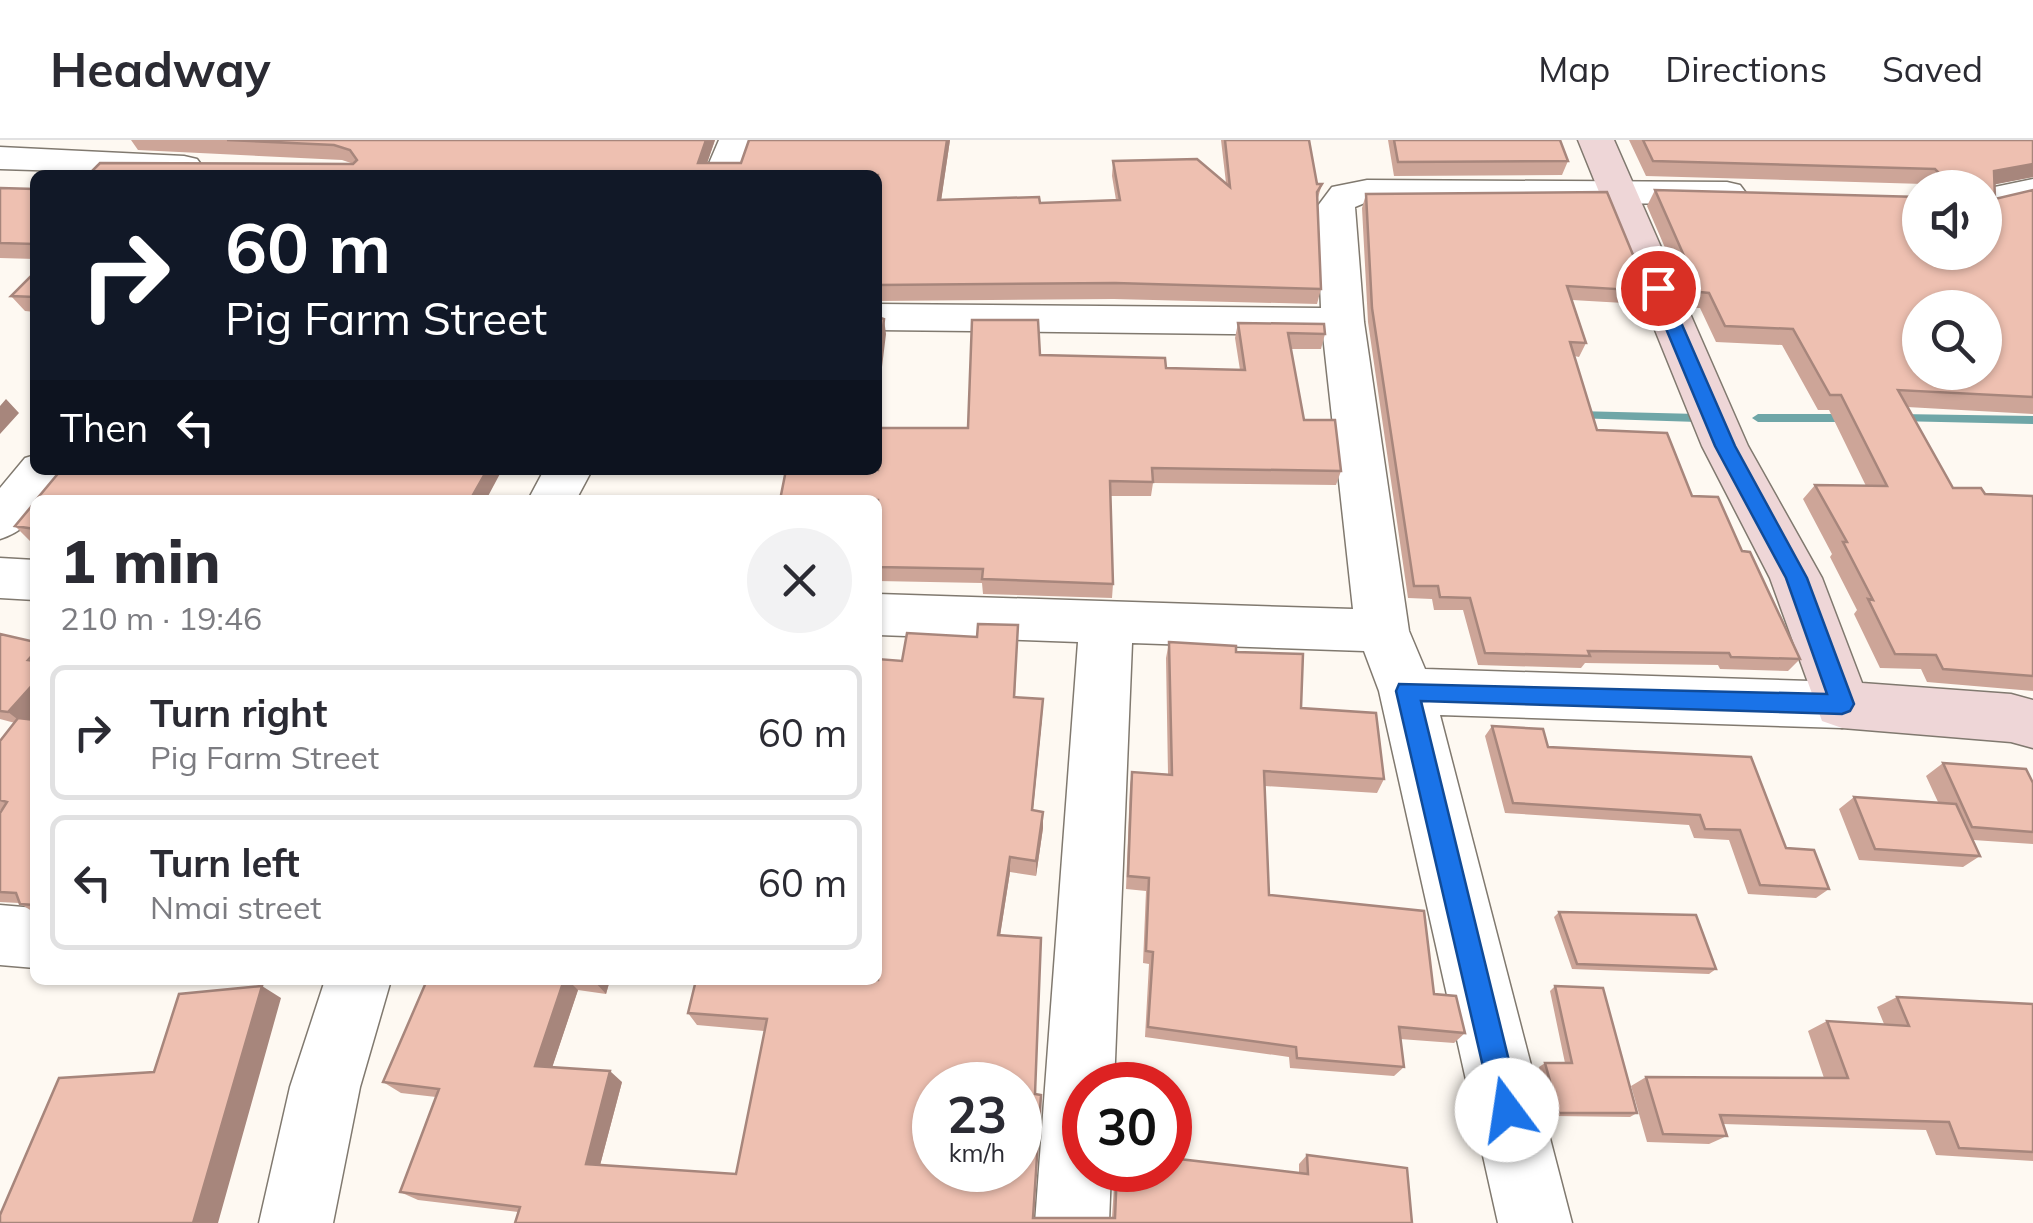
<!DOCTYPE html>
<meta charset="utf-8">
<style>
body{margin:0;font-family:Mulish,sans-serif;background:#f2f2f3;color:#2b2b33;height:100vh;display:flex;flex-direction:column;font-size:38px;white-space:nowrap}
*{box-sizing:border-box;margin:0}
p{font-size:32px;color:#7c7c81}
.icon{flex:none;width:55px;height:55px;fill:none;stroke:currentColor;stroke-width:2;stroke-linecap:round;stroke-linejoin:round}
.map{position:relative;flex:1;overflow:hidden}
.drawer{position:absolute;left:30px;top:355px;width:852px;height:490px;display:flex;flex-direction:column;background:#fff;border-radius:15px;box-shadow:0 2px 8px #0004}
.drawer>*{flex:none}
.hud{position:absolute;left:30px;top:30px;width:852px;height:305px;border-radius:15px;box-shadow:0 2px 8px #0004;background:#111827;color:#fff;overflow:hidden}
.controls{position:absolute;left:1902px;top:30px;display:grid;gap:20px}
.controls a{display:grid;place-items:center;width:100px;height:100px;border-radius:50%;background:#fff;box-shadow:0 2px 8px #0004;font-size:50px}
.speed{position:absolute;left:912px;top:922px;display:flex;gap:20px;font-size:50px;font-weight:700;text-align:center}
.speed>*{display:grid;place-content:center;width:130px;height:130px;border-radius:50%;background:#fff;box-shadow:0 2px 8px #0004;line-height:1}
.speed small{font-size:25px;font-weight:400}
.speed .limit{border:15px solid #d22;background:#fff;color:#111}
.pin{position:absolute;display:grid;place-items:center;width:85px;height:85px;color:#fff;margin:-42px;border:5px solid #fff;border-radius:50%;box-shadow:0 2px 10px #0007}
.me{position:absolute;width:110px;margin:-55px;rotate:346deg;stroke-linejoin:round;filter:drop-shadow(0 0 8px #0008)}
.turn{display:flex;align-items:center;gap:35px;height:210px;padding:0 30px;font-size:45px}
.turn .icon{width:130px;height:130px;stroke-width:2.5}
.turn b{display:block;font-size:70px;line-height:85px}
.then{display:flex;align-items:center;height:95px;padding:0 30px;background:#0003;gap:20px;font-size:38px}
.round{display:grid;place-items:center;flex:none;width:105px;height:105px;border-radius:52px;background:#f2f2f3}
.headline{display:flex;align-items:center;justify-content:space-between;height:170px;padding:0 30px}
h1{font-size:60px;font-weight:800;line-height:75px}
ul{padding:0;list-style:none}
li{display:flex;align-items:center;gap:30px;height:135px;margin:0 20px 15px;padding:0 10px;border:5px solid #e1e1e2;border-radius:15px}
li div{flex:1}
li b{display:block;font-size:38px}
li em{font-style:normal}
header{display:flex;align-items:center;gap:60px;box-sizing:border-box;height:140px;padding:0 50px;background:#fff;border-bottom:2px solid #e1e1e2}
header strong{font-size:48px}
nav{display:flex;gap:55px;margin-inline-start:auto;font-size:35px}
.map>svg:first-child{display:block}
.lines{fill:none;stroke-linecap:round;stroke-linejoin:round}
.stream{fill:#6fa6a7;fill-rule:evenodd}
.street-casing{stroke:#80796f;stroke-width:3}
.secondary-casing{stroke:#80796f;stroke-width:3}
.street{fill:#fff;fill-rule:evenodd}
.secondary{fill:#eed6d7;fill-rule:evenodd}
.wall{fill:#cda598}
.shaded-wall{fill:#a7867c}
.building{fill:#eec0b1;stroke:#a7867c;stroke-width:2.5;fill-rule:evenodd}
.route{fill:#1a73e8;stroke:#114b97;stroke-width:2.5}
</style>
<header>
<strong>Headway</strong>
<nav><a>Map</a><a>Directions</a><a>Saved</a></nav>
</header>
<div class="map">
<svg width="2033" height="1083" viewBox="0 0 2033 1083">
<rect width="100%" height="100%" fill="#fef9f2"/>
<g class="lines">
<path class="stream" d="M1577,271l121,3 6,4 -6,4 -125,-4v-6z
M1758,274h90l6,4 -6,4h-90l-6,-4z
M1899,274l134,2v8l-138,-3v-6z"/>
<g class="street-casing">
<path id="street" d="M719,0h36l-13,35h-38z
M0,7l184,9 13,3 6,8 -6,8 -197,-6z
M2033,39v22l-48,10v-22z
M1367,40l360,2 13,3 6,8 -6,8 -13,3 -360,-2 -12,5 9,115 45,309 16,38 417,13 20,7 8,16 -8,16 -20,7 -402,-13 132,508h-74l-119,-532 -15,-40 -232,-8 -18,442h-29v85h26l-2,53h-74l43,-581 -200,-7v-41l475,15 -30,-274 -445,-5v-26l443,4 -4,-101 15,-20z
M35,315v15h31l-22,30h-9c0,21 -16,33 -35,39v-51l25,-30z
M544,330h48l-16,30h-48z
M0,418l35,2v40l-35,-2z
M0,765l35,3v60l-35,-3z
M325,840h66l-31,107 -27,136h-74l31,-136z"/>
</g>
<g class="secondary-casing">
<path id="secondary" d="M1578,0h36l134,306 74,132 40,105 149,11 22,6v48l-22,-6 -169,-14 -20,-7 -52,-143 -68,-132z"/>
</g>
<use href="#street" class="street"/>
<use href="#secondary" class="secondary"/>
</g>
<path class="wall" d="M131,0h584l-8,23h34l209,-23 -9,60 99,3 76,-3 -4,-24 1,-15 113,22 -5,-43h88l8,44h5l-5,17 4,88 -4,15 -203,-5 -236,2v-126l-524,-11 -12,-4 -204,-10z
M1388,0h172l8,21 -6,14 -168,1z
M1629,0h404v37l-39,7 1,15 38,-9v224l-126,-7 46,81 32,6 48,2v195l-106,-9 -6,-13 -41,-1 -26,-54 3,-4 -27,-53 2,-3 -29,-55 12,-14 51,1 -37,-76h-11l-36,-65 -66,-3 -16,-34h-9l-44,-102 8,-16 265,62 65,-64h-58l-3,-4 -278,-8z
M0,48l35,1v70l-35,-1z
M1366,54l282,97 -7,13 -69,-4 14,43 -7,14 -5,-1 23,74 95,66 50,55 58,108 -12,12 -68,-2 -2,-4 -133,-2 -4,5 -103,-3 -15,-55h-29l-2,-11 -24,-1 -40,-276 -6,-114z
M35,132v40l-10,-1 -14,-15z
M1238,183l87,11 -4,15h-30l13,71 37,51 -5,14 -183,-2 -2,13h-41l3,88 -1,14 -129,-4 -1,-11 -104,-2v-81l90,-72 72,-73 126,13 74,2 -5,-32z
M35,362v40l-5,-1 -15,-15z
M1018,485l-3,72 27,20 -9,93 10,18 -7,48 -26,-4 -10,63 35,159 -2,124h79l3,-48 184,3v-9l8,-9 105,68 -894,-11 -100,-12 -18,-8 36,-95 -35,-4 -18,-11 44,-102h183l-4,14 -28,-4 -26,77 70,15 -22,83 136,9 29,-143 -68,-6 -9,-12 214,-352z
M0,494l35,80 -5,6h5v193l-16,-10 -19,-1v-89l2,-3h-2v-69l15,-18 -15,-4z
M1169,502l67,10 148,127 -7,14 -112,-7 4,109 165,99 31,39 -11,10 -54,-4 4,28 -10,9 -104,-8 -1,-11 -144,-20 4,-73 -6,-1 3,-72 -20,-2 4,-103 2,-14 36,2 -2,-116z
M1492,586l56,21 238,101 43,41 -13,9 -68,-4 -19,-54 -35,-2 -5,-13 -184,-12 -20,-77z
M1943,623l90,20v61l-60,-4 7,16 -17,11 -104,-7 -20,-51 15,-12 84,5 -12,-26z
M1559,772l157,57 -7,5 -137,-5 -18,-52z
M1555,846l82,127 -7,4 -77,-1 -14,-49 6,-4h20l-15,-72z
M1897,857l136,7v157l-97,-6 -10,-25 -203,-6 4,12 -18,8 -62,-2 -16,-56 15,-9 178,1 -16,-47 19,-10 57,3 -7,-17z"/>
<path class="shaded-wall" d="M706,0h9l-12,35 -5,-12z
M947,0h3l-11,75 -1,-15z
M2033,24v13l-51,10 12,-16z
M884,179l2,15 -8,66v-30z
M6,259l13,14 -19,21v-28z
M487,330h15l-16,30h-16z
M35,542v32l-10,11 -17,-13z
M1043,559l-1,18 -11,109 1,-16z
M1043,672v16l-7,48v-15z
M1010,717v15l-12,77v-14z
M564,840h4l10,10 -29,87 -14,-11z
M595,840h15l-4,14 -12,-13z
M262,846l19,12 -63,225h-25z
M610,931l12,11 -24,91 -12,-9z"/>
<path class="building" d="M227,0h479l-8,23h43l8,-23h198l-9,60 101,-3 1,6 80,-3 -7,-39 84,-2 33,28 -5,-47h84l8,44h5l-5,8 4,97 -206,-6 -237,2v-110h-790l12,-12 253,1 4,-4 -7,-10 -16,-5z
M1394,0h166l8,21 -170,1z
M1643,0h390v24l-39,7 1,28 38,-9v207l-135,-7 55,98h28l4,6 48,2v180l-90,-7 -7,-14 -41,-1 -27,-55 5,1 -30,-58h4l-32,-57 72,1 -46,-91h-11l-37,-66 -68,-3 -16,-33 -9,-1 -45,-102 265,7v55h65v-64h-51l5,-15 -4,-4 -282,-8zM1920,168h65v64h-65z
M0,48l35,1v55l-35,-1z
M1607,52l41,99 -81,-5 19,57 -16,-1 27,88 70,3 25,63 26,1 24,54 8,1 50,107 -69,-2 -2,-4 -141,-2 2,5 -105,-3 -15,-55 -30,-1 -2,-11h-24l-42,-278 -6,-114z
M35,132v25l-24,-1z
M878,177l6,2 -6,51z
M972,180h66l2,35 125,3 1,10 79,2 -7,-47 86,1 1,10 -37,-1 16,87h31l6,51 -189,-3 1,14 -43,-1 3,103 -131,-5 1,-10 -105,-2v-67h-98l6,-30h92v-42h90z
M61,330h426l-17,30h-434z
M35,362v27l-20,-3z
M978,484l40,1 -4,72 29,2 -11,111 11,2 -7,49 -26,-4 -12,78 43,3 -6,156 6,1 -8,123h82l2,-48h53v-12l138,16 -1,-19 100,13 5,55h-897l5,-16 -120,-15 39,-103 -56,-7 44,-102h137l-29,86 75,5 -24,93 150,10 31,-155 -79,-6 8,-33h182v-321l24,2 5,-28 70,4zM935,945h85v85h-85z
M0,494l35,8v10l-7,8 7,1v21l-27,30 -8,-1z
M1169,502l67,4v6l67,2 -2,54 75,5 8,66 -120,-8 5,124 155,16 10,83 22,2 9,37 -66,-6 5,40 -107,-9 -1,-11 -148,-20 5,-75 -7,-1 3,-73 -21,-2 4,-104 40,3z
M18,578l17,2v185l-15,-1 -4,-11 -16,-1v-79l7,-11 -7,-2v-59z
M1492,586l51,3 5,18 203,10 35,91 28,2 15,39 -69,-4 -20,-55 -35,-1 -5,-14 -187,-12z
M1943,623l83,6 7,14v49l-61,-5z
M1854,657l102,7 24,52 -105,-7z
M1559,772l137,3 20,54 -139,-5z
M262,846l-69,237h-193v-8l59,-137 95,-6 25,-78z
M1555,846l48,2 34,125h-78l-14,-50h27z
M1897,857l136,7v148l-74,-4 -10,-26 -229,-7 7,21 -64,-2 -17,-57 202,1 -21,-57 82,5z"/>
<path class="route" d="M1658,142l8,6 69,158 72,132 47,126 -4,7 -8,3 -421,-13 100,409 -4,11 -10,4 -10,-4 -4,-11 -97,-419 3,-7 428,10 -41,-116 -71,-132 -66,-158z"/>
</svg>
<div class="controls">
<a><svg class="icon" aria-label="sound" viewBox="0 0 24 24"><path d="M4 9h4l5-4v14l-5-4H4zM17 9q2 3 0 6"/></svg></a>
<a><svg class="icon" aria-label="search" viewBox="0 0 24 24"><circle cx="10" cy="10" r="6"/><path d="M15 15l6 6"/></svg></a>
</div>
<div class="speed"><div>23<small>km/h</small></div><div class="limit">30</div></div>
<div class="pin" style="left:1658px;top:148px;background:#d93025"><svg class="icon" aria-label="arrive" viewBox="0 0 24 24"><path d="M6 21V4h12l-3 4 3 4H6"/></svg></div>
<svg class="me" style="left:1507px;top:970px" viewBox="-20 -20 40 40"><circle r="19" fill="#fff"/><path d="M0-13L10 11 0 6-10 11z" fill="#1a73e8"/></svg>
<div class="hud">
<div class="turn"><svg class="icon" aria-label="right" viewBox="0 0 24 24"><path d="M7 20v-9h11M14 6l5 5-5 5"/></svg><div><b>60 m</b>Pig Farm Street</div></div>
<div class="then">Then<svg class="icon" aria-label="left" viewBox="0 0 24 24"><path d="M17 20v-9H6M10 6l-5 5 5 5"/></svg></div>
</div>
<section class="drawer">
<div class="headline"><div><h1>1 min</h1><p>210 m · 19:46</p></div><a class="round"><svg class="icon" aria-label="close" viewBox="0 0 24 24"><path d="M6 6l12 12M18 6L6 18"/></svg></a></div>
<ul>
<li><svg class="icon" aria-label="right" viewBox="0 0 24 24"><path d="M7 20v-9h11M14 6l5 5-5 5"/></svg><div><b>Turn right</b><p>Pig Farm Street</p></div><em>60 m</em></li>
<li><svg class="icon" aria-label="left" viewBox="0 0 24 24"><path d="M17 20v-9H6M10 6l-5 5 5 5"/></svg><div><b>Turn left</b><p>Nmai street</p></div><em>60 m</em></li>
</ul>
</section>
</div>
